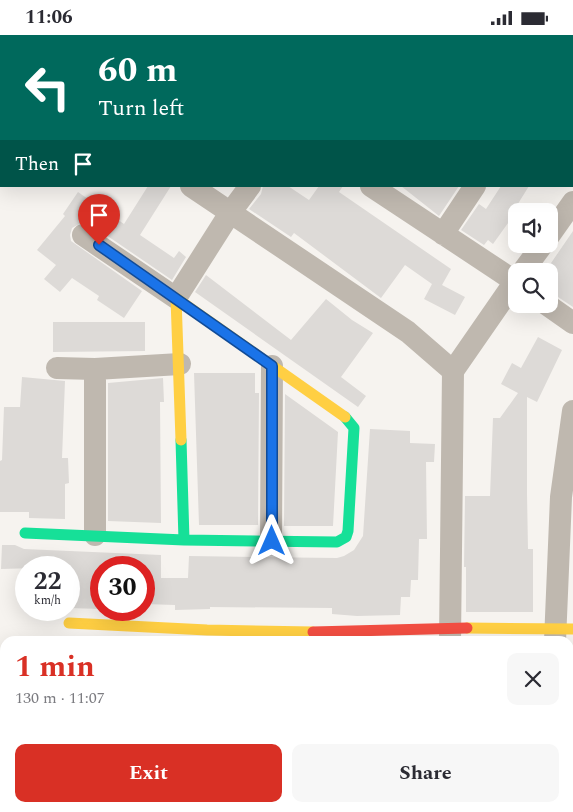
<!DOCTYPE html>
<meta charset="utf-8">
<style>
body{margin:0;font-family:Spectral,serif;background:#f7f7f7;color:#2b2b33;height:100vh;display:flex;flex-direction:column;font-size:19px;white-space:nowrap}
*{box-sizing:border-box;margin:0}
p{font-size:16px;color:#7c7c81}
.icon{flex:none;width:28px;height:28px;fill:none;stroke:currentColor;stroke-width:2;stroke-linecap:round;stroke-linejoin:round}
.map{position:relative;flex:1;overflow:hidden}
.sheet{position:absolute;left:0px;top:601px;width:574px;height:176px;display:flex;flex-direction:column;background:#fff;border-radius:15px 15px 0 0;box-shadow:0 5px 20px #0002}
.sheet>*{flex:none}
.top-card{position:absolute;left:0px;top:0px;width:574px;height:152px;box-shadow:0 5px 20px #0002;background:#00695c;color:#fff;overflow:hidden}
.tools{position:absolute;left:508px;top:168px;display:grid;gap:10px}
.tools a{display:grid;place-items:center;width:50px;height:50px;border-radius:10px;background:#fff;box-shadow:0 5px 20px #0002;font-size:25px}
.speed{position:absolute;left:15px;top:521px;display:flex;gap:10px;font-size:25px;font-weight:700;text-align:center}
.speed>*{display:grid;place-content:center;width:65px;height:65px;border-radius:50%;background:#fff;box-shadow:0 5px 20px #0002;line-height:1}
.speed small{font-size:12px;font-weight:400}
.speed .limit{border:8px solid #d22;background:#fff;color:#111}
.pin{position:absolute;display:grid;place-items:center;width:42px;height:42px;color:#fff;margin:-51px -21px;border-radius:50% 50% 50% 0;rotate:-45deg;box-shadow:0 0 5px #0007}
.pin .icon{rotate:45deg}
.me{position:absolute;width:55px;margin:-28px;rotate:0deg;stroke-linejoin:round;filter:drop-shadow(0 0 4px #0008)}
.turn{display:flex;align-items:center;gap:18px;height:105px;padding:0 15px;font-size:22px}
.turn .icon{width:65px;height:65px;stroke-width:2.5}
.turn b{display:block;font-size:35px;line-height:42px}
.then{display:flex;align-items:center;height:48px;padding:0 15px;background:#0003;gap:10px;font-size:19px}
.round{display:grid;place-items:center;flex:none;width:52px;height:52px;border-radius:10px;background:#f7f7f7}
.headline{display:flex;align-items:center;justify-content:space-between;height:85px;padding:0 15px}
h1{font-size:30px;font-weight:700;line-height:38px;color:#d93025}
.cta{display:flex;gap:10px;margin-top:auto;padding:10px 15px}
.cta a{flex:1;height:58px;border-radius:10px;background:#d93025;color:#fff;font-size:20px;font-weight:700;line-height:58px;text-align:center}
.cta a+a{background:#f7f7f7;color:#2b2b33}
.status{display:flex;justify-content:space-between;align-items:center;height:35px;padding:0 25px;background:#fff;direction:ltr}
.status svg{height:14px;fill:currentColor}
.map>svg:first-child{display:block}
.building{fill:#dddad7}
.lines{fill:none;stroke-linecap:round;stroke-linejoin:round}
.street{stroke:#bfb8af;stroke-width:22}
.fast{stroke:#16e098;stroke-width:11}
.slow{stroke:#ffcf43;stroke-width:11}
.jam{stroke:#f24e42;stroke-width:11}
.route-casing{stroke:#114b97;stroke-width:12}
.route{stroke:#1a73e8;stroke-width:9}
</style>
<div class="status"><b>11:06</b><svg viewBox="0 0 49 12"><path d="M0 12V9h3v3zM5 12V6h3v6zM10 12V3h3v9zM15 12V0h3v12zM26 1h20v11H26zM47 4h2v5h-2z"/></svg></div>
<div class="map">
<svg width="573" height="777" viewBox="0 0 573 777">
<rect width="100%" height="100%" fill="#f6f3ef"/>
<path class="building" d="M148,151h23l-31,49 34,23 5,-7 7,6 -14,23 -82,-56 -7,-2 -11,6 -2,7 1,6 71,50 -18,27 -27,-18 2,-4 -27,-18 -12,14 -16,-13 12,-14 -19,-15 28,-34 -2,-2 15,-22 46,32z
M263,151h25l21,14 10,-14h24l-4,6 112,77 -9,16 23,12 -10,18 -31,-16 8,-15 -27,-19 -24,33 -87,-65 -3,4 -42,-28 12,-15z
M401,151h58l-20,30z
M501,151h28l-18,29 2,1 -20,28 -5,-4 -4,5 -23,-15 18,-26 7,5z
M573,196v76l-24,-16v-25z
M206,240l85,65 35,-41 26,21 21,13 -32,44 25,19 -8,11 -163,-115z
M53,287h92v29l-92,1z
M538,302l24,13 -25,52 -10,-5v97l1,55h5v63h-67v-45h-2l1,-71h25l3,-78h7l18,-25 -17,-9 11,-21 9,5z
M194,338h61v20h4l-1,132h-59z
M22,342l43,4 -3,77h6l1,25 -4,1v35l-36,-1v-6h-29v-51l2,-1 2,-53h16z
M163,343l1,24h-4l1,121 -53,-2v-138z
M285,359l53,38 -5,94h-49z
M370,394l40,2v12l25,1 -1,18h-8l1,77h-8l-1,41h-7l-1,17h-9l-1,18 -43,1 -25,-2v-6l-122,-1v2l-35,1v-5l-31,-1v-37h-43v42l-32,-1v-41l-68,2 1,-24h13l9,4 137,6v23h27l1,-22 148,2 7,-2 10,-6 9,-14z"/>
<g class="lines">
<path class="street" d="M247,1l1,-1
M359,1l1,-1
M0,20l1,1
M191,151l217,146 45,39
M371,151l145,96
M443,199l32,-48
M83,200l93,63 54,-85 20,-27
M549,201l24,-34
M523,236l20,-27
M546,269l27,19
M57,333l38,1 85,-5
M95,500v-166
M271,506l1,-175
M450,606l3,-270 63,-91
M555,606l6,-144 12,-86
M569,679l4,1
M569,771h4
M450,772v5"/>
<path class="fast" d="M181,405l3,100
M25,498l159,7 153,2 9,-5 2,-6 6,-103 -9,-11"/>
<path class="slow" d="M181,405l-5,-142 169,119
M69,588l138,7 106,2
M467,593l106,1"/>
<path class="jam" d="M313,597l154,-4"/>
</g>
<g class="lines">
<g class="route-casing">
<path id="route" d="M99,210l173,121v175"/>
</g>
<use href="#route" class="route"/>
</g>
</svg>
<div class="tools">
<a><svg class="icon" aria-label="sound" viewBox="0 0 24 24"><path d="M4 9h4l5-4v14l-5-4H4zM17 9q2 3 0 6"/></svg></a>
<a><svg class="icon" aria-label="search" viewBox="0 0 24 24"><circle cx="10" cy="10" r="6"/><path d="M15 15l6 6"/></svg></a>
</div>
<div class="speed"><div>22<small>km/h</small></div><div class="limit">30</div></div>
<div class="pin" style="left:99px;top:210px;background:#d93025"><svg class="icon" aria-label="arrive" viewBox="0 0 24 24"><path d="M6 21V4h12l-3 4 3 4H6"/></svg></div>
<svg class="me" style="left:272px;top:506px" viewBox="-20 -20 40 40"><path d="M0-17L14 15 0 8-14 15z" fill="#1a73e8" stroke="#fff" stroke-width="4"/></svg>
<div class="top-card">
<div class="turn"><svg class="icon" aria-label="left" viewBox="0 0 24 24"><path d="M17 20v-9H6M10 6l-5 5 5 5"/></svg><div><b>60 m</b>Turn left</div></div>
<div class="then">Then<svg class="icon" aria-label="arrive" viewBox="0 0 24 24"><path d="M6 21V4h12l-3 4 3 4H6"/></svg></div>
</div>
<section class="sheet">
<div class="headline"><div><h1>1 min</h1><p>130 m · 11:07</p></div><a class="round"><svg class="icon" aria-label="close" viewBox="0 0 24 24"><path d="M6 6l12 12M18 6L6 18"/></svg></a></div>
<div class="cta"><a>Exit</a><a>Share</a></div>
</section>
</div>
